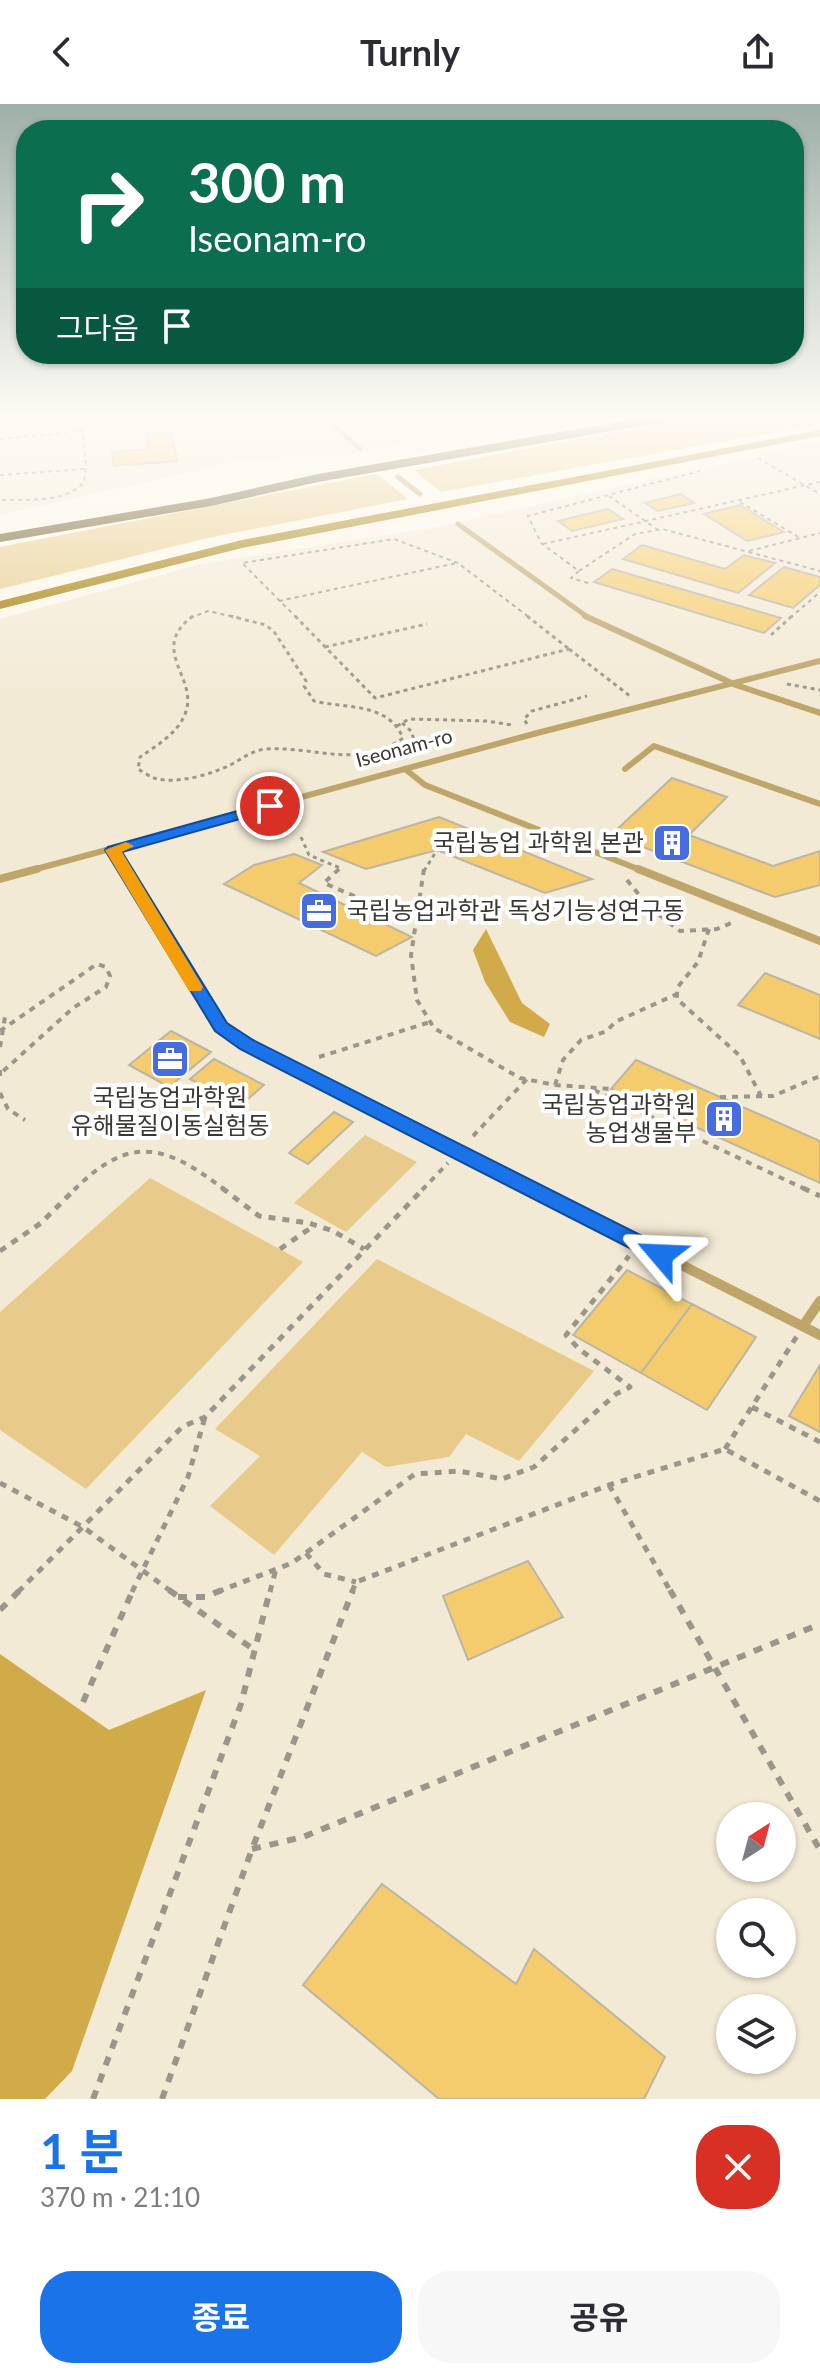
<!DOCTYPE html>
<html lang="ko">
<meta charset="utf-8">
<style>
body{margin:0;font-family:Lato,"Noto Sans KR",sans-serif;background:#f7f7f7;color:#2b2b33;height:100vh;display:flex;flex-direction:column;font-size:30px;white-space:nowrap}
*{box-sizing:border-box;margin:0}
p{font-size:26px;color:#7c7c81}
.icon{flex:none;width:44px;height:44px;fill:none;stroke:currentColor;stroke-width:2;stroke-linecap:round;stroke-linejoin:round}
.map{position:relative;height:1995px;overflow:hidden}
.panel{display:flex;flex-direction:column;background:#fff;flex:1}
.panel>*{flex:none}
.guide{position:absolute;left:16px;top:16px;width:788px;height:244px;border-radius:32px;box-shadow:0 2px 6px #0004;background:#0b6e4f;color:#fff;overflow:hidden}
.needle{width:52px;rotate:36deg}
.fabs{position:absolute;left:716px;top:1698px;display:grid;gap:16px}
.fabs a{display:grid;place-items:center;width:80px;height:80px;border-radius:50%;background:#fff;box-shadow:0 2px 6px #0004;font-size:40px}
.pin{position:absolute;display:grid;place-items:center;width:68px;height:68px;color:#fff;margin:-34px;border:4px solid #fff;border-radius:50%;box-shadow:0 2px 8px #0007}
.me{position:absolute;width:88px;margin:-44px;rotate:296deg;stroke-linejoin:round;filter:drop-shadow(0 0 6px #0008)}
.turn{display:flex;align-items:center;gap:28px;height:168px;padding:0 40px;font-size:36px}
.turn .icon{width:104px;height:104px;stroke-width:2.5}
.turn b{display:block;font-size:56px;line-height:68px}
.then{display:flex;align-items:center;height:76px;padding:0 40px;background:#0003;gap:16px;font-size:30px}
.round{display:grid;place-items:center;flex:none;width:84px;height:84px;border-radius:32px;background:#f7f7f7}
.summary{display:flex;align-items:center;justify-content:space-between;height:136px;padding:0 40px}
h1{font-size:48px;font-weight:700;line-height:60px;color:#1a73e8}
.button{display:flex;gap:16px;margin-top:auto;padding:16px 40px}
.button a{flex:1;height:92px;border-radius:32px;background:#1a73e8;color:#fff;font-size:32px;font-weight:700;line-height:92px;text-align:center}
.button a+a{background:#f7f7f7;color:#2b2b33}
header{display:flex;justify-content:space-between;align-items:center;height:104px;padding:0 40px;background:#fff;font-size:36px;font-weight:700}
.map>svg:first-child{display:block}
.built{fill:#f3ead5;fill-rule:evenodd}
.green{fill:#e8cb8a}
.water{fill:#d1aa4a}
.building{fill:#f4cc6d;stroke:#bbb5a7;stroke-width:2}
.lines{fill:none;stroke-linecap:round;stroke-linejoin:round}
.path-far4{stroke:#9a968c;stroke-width:2;stroke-dasharray:4 4;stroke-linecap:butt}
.path-far3{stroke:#9a968c;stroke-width:3;stroke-dasharray:4 4;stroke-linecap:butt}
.path-far2{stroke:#9a968c;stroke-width:4;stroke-dasharray:6 6;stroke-linecap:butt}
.path-far1{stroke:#9a968c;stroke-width:5;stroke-dasharray:7 7;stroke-linecap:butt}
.path{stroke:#9a968c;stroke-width:6;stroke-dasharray:9 9;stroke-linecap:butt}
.lane-far3{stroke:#bea56a;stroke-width:5}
.lane-far2{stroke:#bea56a;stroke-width:6}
.lane-far1{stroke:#bea56a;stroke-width:8}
.lane{stroke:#bea56a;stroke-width:10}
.secondary{fill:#a17b00;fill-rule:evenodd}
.highway{fill:#604c19;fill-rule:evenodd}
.route{fill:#1a73e8;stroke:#114b97;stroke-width:2}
.slow{fill:#f59e0b}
.labels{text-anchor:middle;stroke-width:8;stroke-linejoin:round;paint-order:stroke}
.far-street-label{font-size:20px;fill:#3a3832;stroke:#fff}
.poi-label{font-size:24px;fill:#3a3832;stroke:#fff;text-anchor:end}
</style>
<header><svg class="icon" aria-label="back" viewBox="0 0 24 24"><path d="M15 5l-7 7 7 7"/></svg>Turnly<svg class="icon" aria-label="share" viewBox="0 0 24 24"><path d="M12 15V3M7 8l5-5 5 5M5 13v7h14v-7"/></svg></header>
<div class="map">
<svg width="820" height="1995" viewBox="0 0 820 1995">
<rect width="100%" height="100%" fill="#fdf7e9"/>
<path class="built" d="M0,313h545l-73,3 -50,11 -23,14 -66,12 -18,-3 -76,7 -239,54z
M820,338v1657h-820v-1480l201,-55 231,-36zM730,1712h52v52h-52zM730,1808h52v52h-52zM730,1904h52v52h-52z"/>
<path class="green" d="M694,313h126v7l-379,68 -27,-22z
M377,370l31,25 -201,39 -207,51v-42z
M365,1031l52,27 -71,70 -52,-29z
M150,1074l153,84 -217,227 -86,-59v-118z
M377,1155l217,112 -75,90 -53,-27 -17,23 -63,10 -24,-15 -88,103 -64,-49 50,-50 -45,-27z"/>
<path class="water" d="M486,825l36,74 28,21 -6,13 -34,-15 -25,-40 -12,-32z
M0,1550l109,76 97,-40 -134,381 -27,28h-45z"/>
<path class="building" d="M101,313h31l2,1 -16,7 -20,-6z
M172,329l5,28 -63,5 -2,-14 36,-3 -2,-15z
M681,390l13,9 -36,8 -13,-8z
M740,401l44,27 -37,9 -43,-27z
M608,405l15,10 -51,12 -14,-10z
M642,441l83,24 19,-14 31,8 -37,30 -115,-34z
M784,463l36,10v8l-27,23 -44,-13z
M612,465l76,22 93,27 -17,15 -170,-51z
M672,674l55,19 -38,38 84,31 47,-15v34l-45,12 -164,-62z
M439,713l153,62 -47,14 -108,-43 -71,19 -43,-17z
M294,750l28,11 -23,18 113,54 -36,19 -152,-72 30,-19z
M765,869l55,22v44l-82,-34z
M171,927l40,21 -42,35 -40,-22z
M214,955l50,26 -24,21 -50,-27z
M636,956l184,81v42l-209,-94z
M334,1008l19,10 -45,42 -19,-11z
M627,1166l65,34 -51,69 -68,-38z
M692,1200l64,33 -49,73 -66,-37z
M820,1261v67l-31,-16z
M528,1457l35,56 -95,43 -25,-64z
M382,1780l134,100 18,-35 131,108 -21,42h-205l-136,-114z"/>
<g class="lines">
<path class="path-far4" d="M0,335l82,-8 4,33 -2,18c-18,22 -58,17 -84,18
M758,354l62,36
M0,371l85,-6
M609,392l49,34
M740,398l60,36
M543,440l277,-62
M749,447l71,-18
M579,467l56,-37 27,-5 158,42
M588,479l-17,-5 8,-7 -38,-28 -13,-27 172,-45
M279,497l178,-38
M190,514l18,-7 31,7
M297,514l-55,-55 152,-24 64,24 72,55
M790,514l30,-26"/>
<path class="path-far3" d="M193,512c-46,34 7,62 -8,98 -7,19 -29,32 -45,43l-2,12c5,3 11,7 16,9 22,7 59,-4 78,-14 11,-6 21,-14 34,-15 49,-3 93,21 137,-11 -15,-36 -57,-29 -89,-37l-10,-15 2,-5 -31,-48 -9,-8 -36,-9
M295,512l80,82 194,-49
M527,512l42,33
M771,531l21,-19
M325,543l102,-23
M569,545l61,47
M787,580l33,6
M402,619l9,8 7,20
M527,620l-3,-5 8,-8 55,-15
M397,622l12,-7 78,2 25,4
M301,733l8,18 31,13 -3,3
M424,767l13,-21"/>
<path class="path-far2" d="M339,765l-15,14 90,39
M424,765l-13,86 6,45 17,28 86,50 35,7 56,4
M627,776l22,27 31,24 37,-2 19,-8
M709,825l-11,33 -21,26v11l63,57 21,40
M0,927l97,-67 9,3 4,9 -4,11 -33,21 -72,65
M0,943l5,-30
M319,953l111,-35
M0,966v11
M555,981l8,-25 18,-20 26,-9 8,-9 62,-28
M594,986l213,100
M0,989l8,16 17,11
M720,993l53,-1 47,-20
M473,1032l54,-57
M74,1086c57,-57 92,-45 151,0
M422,1086l26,-27"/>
<path class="path-far1" d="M222,1084l37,28 50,7 24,8 31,18
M803,1084l17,8
M280,1145l35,-24
M0,1147l41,-28 35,-35
M752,1303l68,35
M725,1345l72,-113
M0,1379l83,44 89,65
M609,1381l62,107
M306,1449l18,21 32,8
M18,1488l164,-165 23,-10 219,-229
M132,1488l56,-115 17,-60
M217,1488l75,-29 123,-89 44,-3 43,8 32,-12 82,-73 14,-7 -51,-38 -13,-14 63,-79
M270,1488l6,-23
M352,1488l4,-10 253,-97 116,-36 95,52"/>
<path class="path" d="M169,1486l84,59
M670,1486l150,260
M178,1493h27l17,-7
M0,1506l20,-20
M83,1598l50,-112
M252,1745l51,-12 517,-213
M93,1995l148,-395 29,-114
M162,1995l90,-250 101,-259"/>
<path class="lane-far3" d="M325,313l35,32
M398,373l22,17
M458,420l131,94"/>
<path class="lane-far2" d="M585,512l151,69 84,28
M405,665l20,16 218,86
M625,665l29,-23 166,58
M113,746l13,21
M29,767l512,-139 279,-71"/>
<path class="lane-far1" d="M125,765l96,158 26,18 286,145
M638,765l182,72
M0,775l37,-10"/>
<path class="lane" d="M529,1084l291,147
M803,1222l17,-25"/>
<path class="secondary" d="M820,326v6l-578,112 -242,61v-8l242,-61z"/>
<path class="highway" d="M647,313h29l-6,4 -352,61 -107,24 -211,36v-8l211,-36 107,-24z"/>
</g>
<linearGradient id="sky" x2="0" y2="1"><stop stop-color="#9fb0a9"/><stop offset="0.53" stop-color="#fefbf5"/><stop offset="1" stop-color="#fefbf5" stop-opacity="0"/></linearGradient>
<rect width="820" height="593" fill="url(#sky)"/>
<path class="route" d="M270,698l8,4 -2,3 -154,43 105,171 26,17 415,209 3,6 -3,5h-15l-413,-211 -25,-18 -110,-181 3,-3z"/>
<path class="slow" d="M126,738l8,4 -12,6 81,135 -2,4h-12l-84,-141z"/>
<defs>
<g id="building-square" transform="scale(2)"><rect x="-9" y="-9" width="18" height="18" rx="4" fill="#466cde" stroke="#fff"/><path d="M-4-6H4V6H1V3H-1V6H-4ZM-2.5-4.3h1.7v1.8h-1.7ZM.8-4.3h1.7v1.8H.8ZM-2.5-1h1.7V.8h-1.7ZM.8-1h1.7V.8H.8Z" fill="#fff"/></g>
<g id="office-square" transform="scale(2)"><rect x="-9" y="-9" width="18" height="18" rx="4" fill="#466cde" stroke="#fff"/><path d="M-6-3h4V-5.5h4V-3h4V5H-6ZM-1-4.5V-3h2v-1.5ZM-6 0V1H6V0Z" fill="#fff"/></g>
</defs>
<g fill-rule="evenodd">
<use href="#building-square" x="672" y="739"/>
<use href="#office-square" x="319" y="807"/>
<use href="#office-square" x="170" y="955"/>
<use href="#building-square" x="724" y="1015"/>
</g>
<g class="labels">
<g class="far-street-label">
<text transform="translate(404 644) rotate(-15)" y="7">Iseonam-ro</text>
</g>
<g class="poi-label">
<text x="644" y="747">국립농업 과학원 본관</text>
<text x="347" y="815" text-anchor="start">국립농업과학관 독성기능성연구동</text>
<text x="170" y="1002" text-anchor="middle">국립농업과학원<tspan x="170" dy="28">유해물질이동실험동</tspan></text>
<text x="696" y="1009">국립농업과학원<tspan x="696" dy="28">농업생물부</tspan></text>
</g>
</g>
</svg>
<div class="fabs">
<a><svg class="needle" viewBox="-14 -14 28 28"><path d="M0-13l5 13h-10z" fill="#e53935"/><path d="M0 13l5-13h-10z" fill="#7c7c81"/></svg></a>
<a><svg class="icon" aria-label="search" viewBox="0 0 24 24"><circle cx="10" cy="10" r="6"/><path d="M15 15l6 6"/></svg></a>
<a><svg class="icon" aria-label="layers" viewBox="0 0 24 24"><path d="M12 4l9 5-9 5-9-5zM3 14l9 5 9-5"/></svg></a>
</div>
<div class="pin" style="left:270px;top:702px;background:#d93025"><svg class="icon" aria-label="arrive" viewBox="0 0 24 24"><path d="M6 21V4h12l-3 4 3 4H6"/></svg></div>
<svg class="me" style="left:661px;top:1151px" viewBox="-20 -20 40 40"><path d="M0-17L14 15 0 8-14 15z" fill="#1a73e8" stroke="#fff" stroke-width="4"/></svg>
<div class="guide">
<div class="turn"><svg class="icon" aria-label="right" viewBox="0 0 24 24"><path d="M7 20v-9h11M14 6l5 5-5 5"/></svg><div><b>300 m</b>Iseonam-ro</div></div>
<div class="then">그다음<svg class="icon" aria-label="arrive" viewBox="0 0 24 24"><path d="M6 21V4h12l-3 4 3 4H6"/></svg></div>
</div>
</div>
<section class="panel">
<div class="summary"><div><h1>1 분</h1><p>370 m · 21:10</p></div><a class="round" style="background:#d93025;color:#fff"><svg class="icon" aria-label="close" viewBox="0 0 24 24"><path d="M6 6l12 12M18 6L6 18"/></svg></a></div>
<div class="button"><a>종료</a><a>공유</a></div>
</section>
